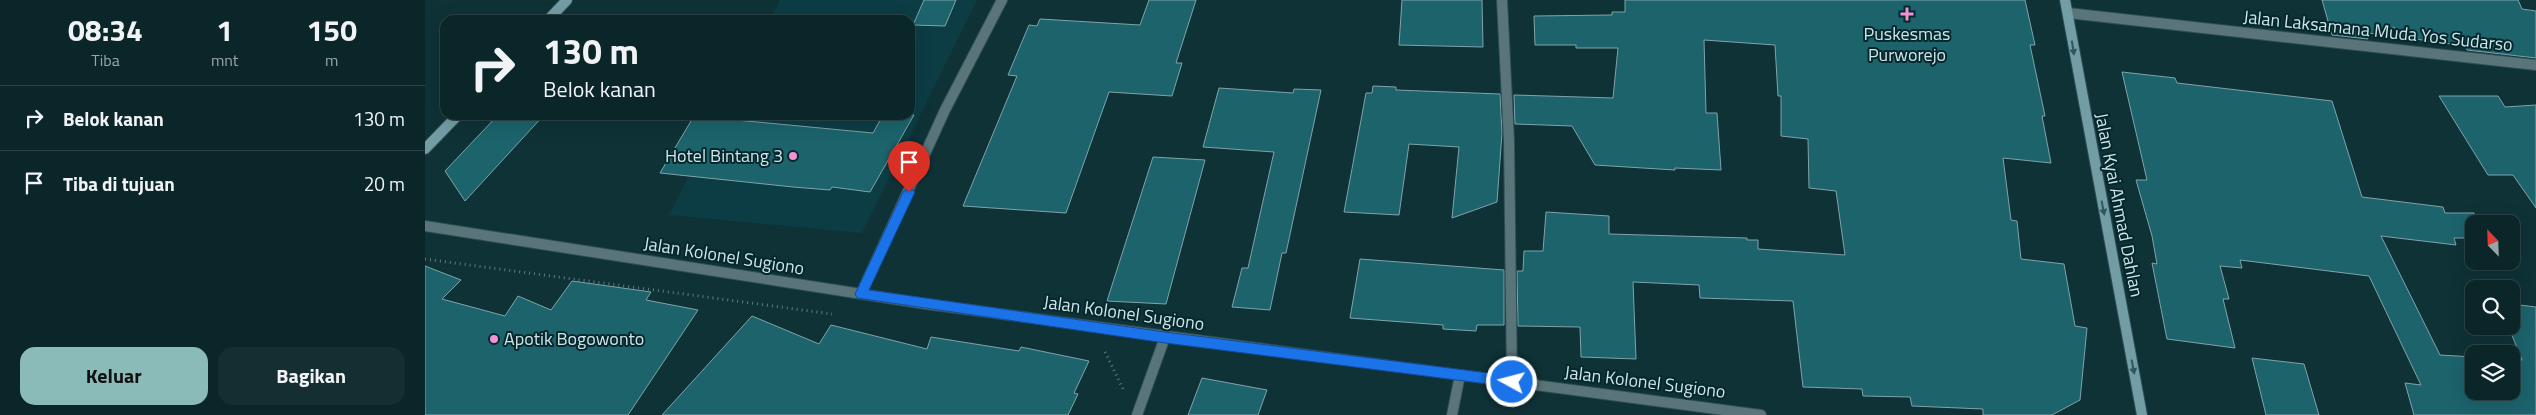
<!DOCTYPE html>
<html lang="id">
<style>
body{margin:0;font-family:"Titillium Web",sans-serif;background:#142e31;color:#f1f3f6;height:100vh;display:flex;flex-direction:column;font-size:19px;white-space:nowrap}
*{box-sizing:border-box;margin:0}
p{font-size:16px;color:#9aa5a8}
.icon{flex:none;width:28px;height:28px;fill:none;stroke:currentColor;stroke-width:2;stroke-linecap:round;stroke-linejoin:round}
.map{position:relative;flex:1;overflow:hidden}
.panel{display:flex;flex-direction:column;background:#0b2629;width:425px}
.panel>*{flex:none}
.top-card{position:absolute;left:15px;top:15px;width:475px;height:105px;border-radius:15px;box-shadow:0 5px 20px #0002,0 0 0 1px #2b4346;background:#0b2629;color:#f1f3f6;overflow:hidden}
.needle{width:32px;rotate:337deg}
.buttons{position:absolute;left:2040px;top:215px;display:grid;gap:10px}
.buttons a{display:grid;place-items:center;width:55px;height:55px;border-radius:10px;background:#0b2629;box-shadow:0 5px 20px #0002,0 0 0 1px #2b4346;font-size:25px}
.pin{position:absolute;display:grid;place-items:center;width:42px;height:42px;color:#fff;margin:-51px -21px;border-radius:50% 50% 50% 0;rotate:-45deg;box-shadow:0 0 5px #0007}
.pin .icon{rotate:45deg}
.me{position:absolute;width:55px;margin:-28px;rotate:277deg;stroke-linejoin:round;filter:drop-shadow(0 0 4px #0008)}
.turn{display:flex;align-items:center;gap:18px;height:105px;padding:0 20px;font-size:22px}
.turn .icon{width:65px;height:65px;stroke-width:2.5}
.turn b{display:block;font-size:35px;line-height:42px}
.eta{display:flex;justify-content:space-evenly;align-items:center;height:85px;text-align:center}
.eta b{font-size:30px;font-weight:700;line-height:35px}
.cta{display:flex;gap:10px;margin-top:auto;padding:10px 20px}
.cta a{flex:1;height:58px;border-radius:15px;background:#8bbbb9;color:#111;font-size:20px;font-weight:700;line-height:58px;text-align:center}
.cta a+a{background:#142e31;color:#f1f3f6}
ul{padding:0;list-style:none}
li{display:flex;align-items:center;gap:15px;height:65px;padding:0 20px;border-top:1px solid #2b4346}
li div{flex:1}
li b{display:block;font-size:19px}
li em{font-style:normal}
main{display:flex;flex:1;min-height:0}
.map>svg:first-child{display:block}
.built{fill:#0c3d44}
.building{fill:#1c636c;stroke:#7fa4a9}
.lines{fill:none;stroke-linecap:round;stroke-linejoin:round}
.street-casing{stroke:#2e4e53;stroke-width:12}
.secondary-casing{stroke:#2e4e53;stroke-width:12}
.path{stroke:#5e7a7f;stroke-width:3;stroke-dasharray:1 4;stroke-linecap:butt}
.street{stroke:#5a7579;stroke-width:10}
.secondary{stroke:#739da4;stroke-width:10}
.oneway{fill:#30575d}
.route{fill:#1a73e8;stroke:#114b97}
.poi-dot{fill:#f491d3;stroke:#03282d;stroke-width:2}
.labels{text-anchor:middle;stroke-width:4;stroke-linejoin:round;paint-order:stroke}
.street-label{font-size:18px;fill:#d1e4e7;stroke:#03282d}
.poi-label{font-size:18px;fill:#d1e4e7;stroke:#03282d}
</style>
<main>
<section class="panel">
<div class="eta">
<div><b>08:34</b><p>Tiba</p></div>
<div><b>1</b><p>mnt</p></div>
<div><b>150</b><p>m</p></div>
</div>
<ul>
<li><svg class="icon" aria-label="right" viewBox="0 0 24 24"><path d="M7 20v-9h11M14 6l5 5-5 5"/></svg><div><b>Belok kanan</b></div><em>130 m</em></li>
<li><svg class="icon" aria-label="arrive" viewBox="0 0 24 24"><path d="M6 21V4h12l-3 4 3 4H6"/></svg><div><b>Tiba di tujuan</b></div><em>20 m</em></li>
</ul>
<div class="cta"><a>Keluar</a><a>Bagikan</a></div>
</section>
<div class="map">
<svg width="2111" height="415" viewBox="0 0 2111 415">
<rect width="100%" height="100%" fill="#0f3237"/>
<path class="built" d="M355,0h197l-115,233 -193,-18 51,-100h190v-95h-140z"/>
<path class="building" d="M499,0h32l-11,26 -32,-1z
M724,0h47l-20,63h6l-10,33 -63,-4 -43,121 -103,-7 54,-130 -9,-1 21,-50 8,1 3,-7 100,6z
M977,0h80l1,47 -84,-2z
M1200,0h400l10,45h-5l15,71h-3l9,47 -48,-5 8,62 6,1 4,38 43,5 11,62 12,2 -7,72 -28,15h-69v-6l-71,-3 -2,-9 -47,-1 -1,-7 -59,-2 -10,-86 -93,-3 -1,-13 -66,-3 3,77 -55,-2 -1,-30 -62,-1 -1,-55h6l1,-20h19l3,-39 63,4v18l138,4v2h11v9l87,6 -9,-64 -27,-3 -1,-49 -27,-3v-40h-3l-3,-51 -71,-5 2,73h11l4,57 -46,-2v2l-80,-5 -23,-39 -57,-2 -1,-29 99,3 5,-50h-42v-3h-41l-1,-29 78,-1v-3h13z
M1897,0h196l4,9 14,2v47l-69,-8 -2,-4 -64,-9 -7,-10 -16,7 -12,-1 2,6 -36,-4z
M1697,72l53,6 2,5 155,18 30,96 81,10 2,6h29v25h-20l2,7 -75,-9 59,119 34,2v34h37v-31h11l-11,-27v-29l25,3v108h-122l-9,-32 16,2 -52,-109 -129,-16 2,8 -22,-2 9,33h-6l12,49 -68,-9 -15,-76 5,1 -5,-28 -16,-56h11z
M948,86l23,1v3l104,4 2,39 -5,69 -45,16 7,-71 -50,-3 -10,71 -55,-3 22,-119h6z
M794,88l74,5 1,-4 27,1 -35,163h-4l-12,57 -38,-3 10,-39h6l26,-116 -71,-5z
M2014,96h59l7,11 31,-2v103l-23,-33h-25z
M73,115h46l-79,86 -20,-30z
M458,115h31l-44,77 -38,-5 -2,3 -37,-3 -133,-14 34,-57 179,17z
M728,157l52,3 -39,144 -59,-3z
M935,259l144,11v55h-27l-1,6 -33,-2v-4l-93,-7z
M0,266l36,14 -19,19 63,17 13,-20 33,14 21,-29 79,11 -5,8 52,10 -70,105h-203z
M327,316l67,28 12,-19 96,24 4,-12 88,14 2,-4 68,14 -15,32 4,1 -10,21h-406z
M1827,358l52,6 15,51h-53z
M777,378l65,12 -9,25h-70z"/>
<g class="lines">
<g class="street-casing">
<path id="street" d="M1077,0l7,141 3,241
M1643,13l468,52
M0,226l501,78 835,111
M436,294l84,-184 57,-110
M712,415l28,-78
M1027,415l8,-40"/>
</g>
<g class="secondary-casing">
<path id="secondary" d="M1640,0l77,415
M123,20l19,-20
M0,149l33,-34"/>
</g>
<path class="path" d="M0,259l407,55
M680,352l18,37"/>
<use href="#street" class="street"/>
<use href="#secondary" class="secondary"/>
</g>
<defs><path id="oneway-solid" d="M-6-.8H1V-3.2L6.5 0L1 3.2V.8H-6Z" transform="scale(1.25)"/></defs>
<g class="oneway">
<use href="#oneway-solid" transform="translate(1648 48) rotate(81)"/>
<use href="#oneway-solid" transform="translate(1678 208) rotate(79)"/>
<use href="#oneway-solid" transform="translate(1708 367) rotate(79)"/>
</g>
<path class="route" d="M484,187l6,5 -46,98 296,42 347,44 6,6 -6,5 -347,-44 -308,-45 -2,-4 48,-102z"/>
<g class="poi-dot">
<path d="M1479.5 6.5h5v5h5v5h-5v5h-5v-5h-5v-5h5z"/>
<circle cx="368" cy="156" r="5"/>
<circle cx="69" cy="339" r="5"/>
</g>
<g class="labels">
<g class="street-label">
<text transform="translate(1953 31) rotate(6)" y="6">Jalan Laksamana Muda Yos Sudarso</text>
<text transform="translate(1694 205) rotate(79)" y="6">Jalan Kyai Ahmad Dahlan</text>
<text transform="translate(299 256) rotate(9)" y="6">Jalan Kolonel Sugiono</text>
<text transform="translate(699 313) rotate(8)" y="6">Jalan Kolonel Sugiono</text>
<text transform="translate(1220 382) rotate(7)" y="6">Jalan Kolonel Sugiono</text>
</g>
<g class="poi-label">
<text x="1482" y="40">Puskesmas<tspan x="1482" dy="21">Purworejo</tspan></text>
<text x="358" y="162" text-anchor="end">Hotel Bintang 3</text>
<text x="79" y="345" text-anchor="start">Apotik Bogowonto</text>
</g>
</g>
</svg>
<div class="buttons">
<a><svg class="needle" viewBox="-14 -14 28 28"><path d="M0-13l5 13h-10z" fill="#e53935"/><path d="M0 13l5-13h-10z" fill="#9aa5a8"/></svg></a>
<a><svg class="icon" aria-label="search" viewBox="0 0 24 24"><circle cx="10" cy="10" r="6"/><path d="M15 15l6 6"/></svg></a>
<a><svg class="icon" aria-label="layers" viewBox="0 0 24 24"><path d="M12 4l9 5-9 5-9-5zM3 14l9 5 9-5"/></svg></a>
</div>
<div class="pin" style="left:484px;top:192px;background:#d93025"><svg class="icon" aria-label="arrive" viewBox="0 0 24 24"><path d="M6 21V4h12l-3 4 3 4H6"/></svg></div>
<svg class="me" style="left:1087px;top:382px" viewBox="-20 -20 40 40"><circle r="17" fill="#1a73e8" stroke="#fff" stroke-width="3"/><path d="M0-11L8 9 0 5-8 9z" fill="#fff"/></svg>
<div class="top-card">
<div class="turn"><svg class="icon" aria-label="right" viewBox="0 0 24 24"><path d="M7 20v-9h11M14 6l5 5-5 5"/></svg><div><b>130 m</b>Belok kanan</div></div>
</div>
</div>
</main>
